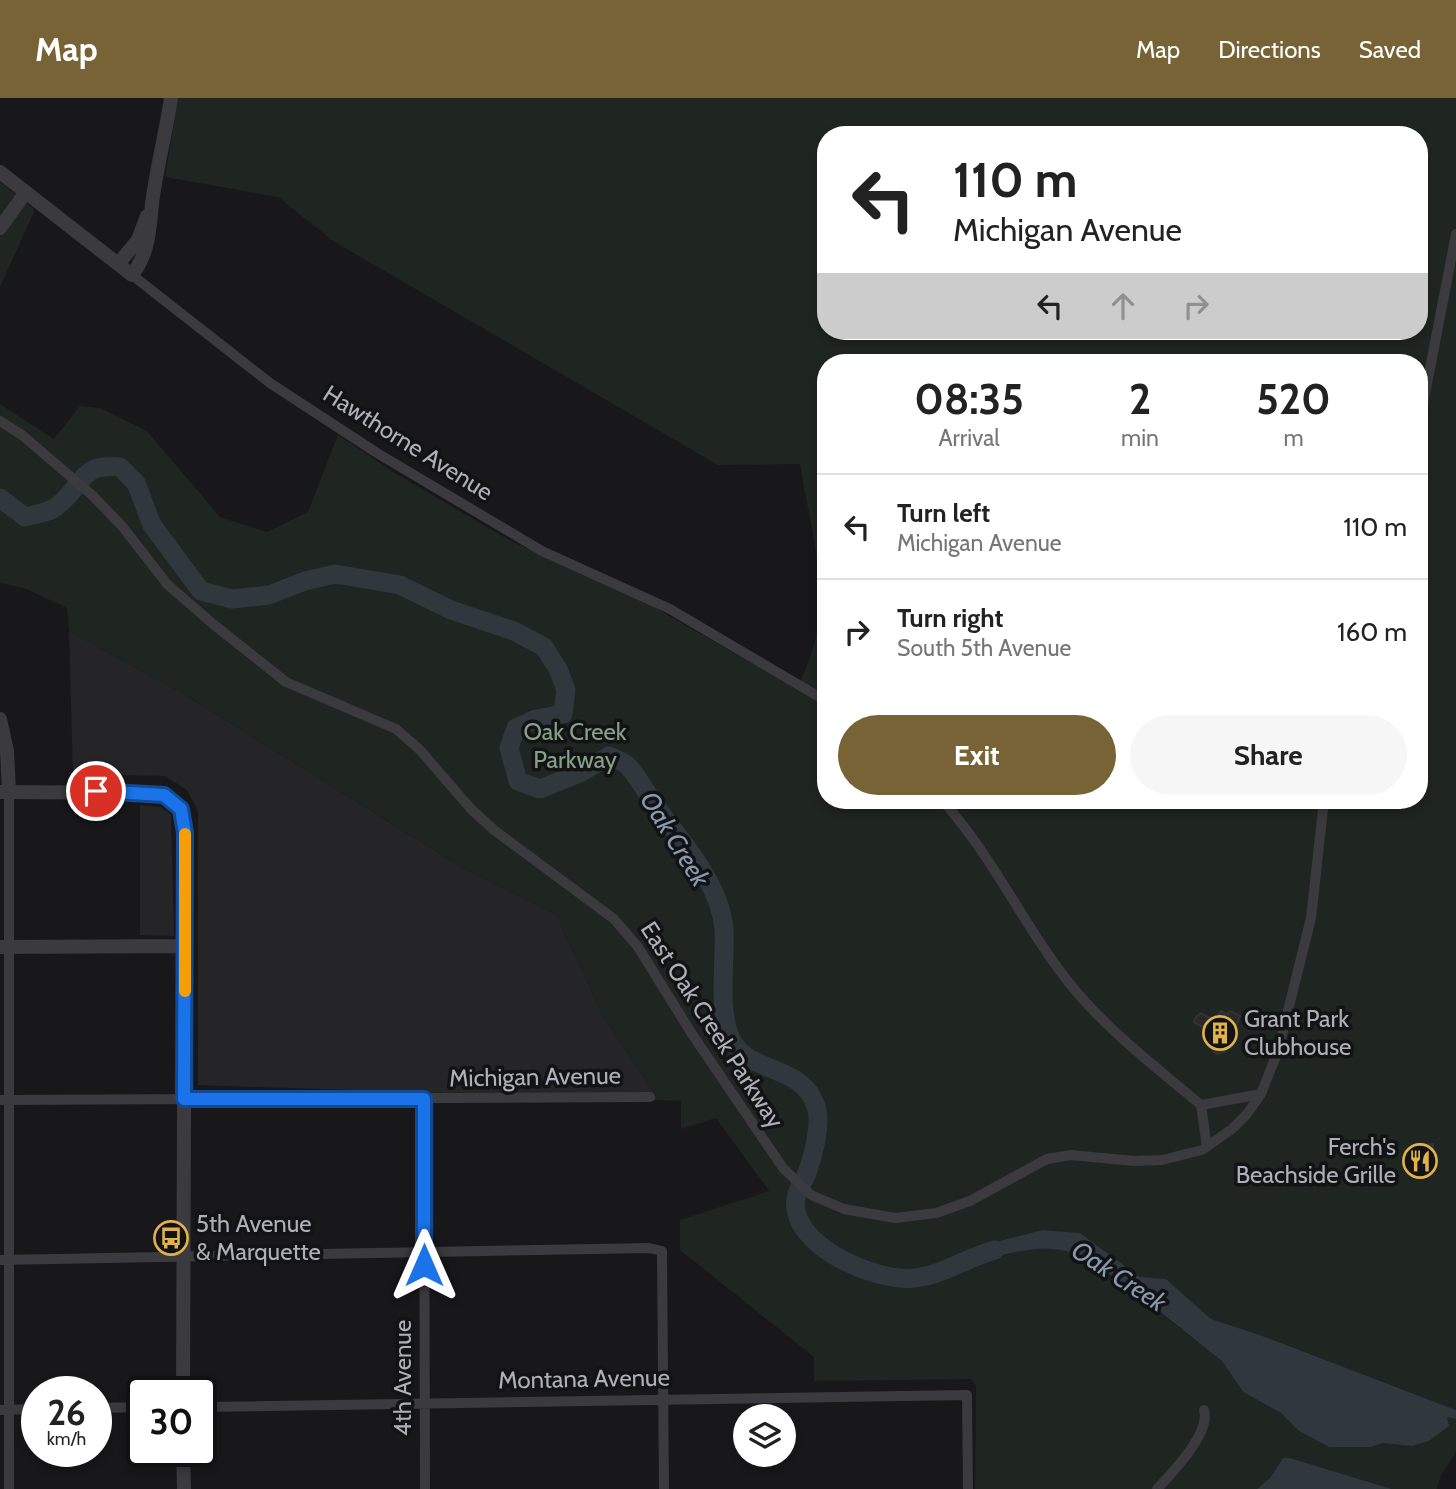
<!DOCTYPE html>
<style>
body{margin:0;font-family:Cabin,sans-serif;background:#f6f6f6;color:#222;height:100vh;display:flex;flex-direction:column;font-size:26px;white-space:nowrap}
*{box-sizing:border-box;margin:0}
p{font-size:23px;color:#767676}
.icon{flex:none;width:38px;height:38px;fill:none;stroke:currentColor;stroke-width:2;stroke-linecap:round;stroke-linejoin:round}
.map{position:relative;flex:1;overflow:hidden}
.drawer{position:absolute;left:817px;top:256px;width:611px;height:455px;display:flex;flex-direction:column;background:#fff;border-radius:28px;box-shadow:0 4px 10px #0003}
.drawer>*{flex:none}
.hud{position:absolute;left:817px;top:28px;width:611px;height:214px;border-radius:28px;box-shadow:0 4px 10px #0003;background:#fff;color:#222;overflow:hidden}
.fabs{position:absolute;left:733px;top:1306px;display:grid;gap:14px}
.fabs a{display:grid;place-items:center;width:63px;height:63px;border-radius:50%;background:#fff;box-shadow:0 4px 10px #0003;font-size:35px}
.speed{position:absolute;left:21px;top:1278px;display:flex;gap:14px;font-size:35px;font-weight:700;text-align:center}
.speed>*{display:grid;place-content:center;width:91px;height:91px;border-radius:50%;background:#fff;box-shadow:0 4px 10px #0003;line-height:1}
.speed small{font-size:18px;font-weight:400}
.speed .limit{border:4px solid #111;border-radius:10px;background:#fff;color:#111}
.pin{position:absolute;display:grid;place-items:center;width:60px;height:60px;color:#fff;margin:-30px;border:4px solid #fff;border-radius:50%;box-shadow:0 2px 7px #0007}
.me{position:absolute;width:77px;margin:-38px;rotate:0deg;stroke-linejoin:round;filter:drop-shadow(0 0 5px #0008)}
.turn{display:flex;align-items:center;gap:24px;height:147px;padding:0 21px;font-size:32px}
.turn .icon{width:91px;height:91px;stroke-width:2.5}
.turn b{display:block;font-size:49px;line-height:60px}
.lanes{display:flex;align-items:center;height:66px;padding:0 21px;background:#0003;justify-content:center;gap:35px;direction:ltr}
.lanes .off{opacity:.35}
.eta{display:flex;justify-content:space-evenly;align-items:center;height:119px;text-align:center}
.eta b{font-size:42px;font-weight:800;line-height:49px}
.cta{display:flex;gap:14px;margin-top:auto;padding:14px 21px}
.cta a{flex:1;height:80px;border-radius:42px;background:#776335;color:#fff;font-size:28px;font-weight:800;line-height:80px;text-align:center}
.cta a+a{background:#f6f6f6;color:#222}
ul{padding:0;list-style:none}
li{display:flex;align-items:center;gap:21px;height:105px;padding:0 21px;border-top:2px solid #e0e0e0}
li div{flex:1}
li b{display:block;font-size:26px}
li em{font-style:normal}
header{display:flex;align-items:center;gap:42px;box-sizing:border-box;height:98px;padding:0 35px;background:#776335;color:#fff}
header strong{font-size:33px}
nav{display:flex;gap:38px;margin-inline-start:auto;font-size:24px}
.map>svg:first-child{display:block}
.built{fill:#252527}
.green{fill:#1f2520;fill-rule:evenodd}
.water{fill:#30373d}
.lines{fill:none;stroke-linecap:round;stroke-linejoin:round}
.river{stroke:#30373d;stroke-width:19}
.building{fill:#29292b;stroke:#333336;stroke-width:2}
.minor{stroke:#3a3a3f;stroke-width:10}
.tertiary{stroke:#3a3a3f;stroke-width:14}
.route-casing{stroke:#114b97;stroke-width:18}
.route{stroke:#1a73e8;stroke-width:12}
.slow{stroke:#f59e0b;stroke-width:12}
.labels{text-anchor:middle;stroke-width:7;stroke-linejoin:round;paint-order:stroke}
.street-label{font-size:24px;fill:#acb0b8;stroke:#131315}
.park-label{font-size:24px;fill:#85a188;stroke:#131315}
.poi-label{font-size:24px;fill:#acb0b8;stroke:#131315;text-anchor:start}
.water-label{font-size:26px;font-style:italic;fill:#879baf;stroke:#131315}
</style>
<header>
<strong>Map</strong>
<nav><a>Map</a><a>Directions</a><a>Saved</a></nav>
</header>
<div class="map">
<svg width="1456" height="1391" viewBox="0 0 1456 1391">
<rect width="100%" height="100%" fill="#18181a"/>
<path class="built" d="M69,533l115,63 279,174 93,46 47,102 56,84 -461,-15v-274l-11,-21 -22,-14 -92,-2z
M140,707l21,2 10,8 3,121 -34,-1z"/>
<path class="green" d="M178,0h1278v1312l-196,-75 -49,-16 -44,-39 -27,-3 -60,-44 -38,-3 -58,15 -14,12 1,8c28,-9 60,-20 90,-15 34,6 120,80 152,104l9,7 21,31 38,21 18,18 72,16 11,-4 15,1 49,-27 10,2v33l-15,23 -4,14h-45l-102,-31h-7l-13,20 -13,11h-282l1,-103 -5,-7 -157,2v-24l-134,-107v-30l89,-29 -53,-73 -35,11v-28l-22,-1 -56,-84 -47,-102 -93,-46 -279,-174 -115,-63 -2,-23 -43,-20 -24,-5v-179l54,35 26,-33 20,2 47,23 73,86 47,15 41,-20 30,-77 60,40 113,66 134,61 152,87c8,-18 16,-37 20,-57 10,-50 -9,-117 -17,-168l-82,1 -385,-224 -55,-44 -113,-20zM826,37h593v196h-593zM826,264h593v438h-593z
M0,84l35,28 -35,77z"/>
<path class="water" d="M1042,1132l38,3 60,44 26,2 45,40 49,16 196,75v9l-9,-2 2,9 -20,15 -17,5 -29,-3 -12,4h-42l-30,-16 -18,-18 -38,-21 -21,-31 -9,-7c-31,-24 -118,-99 -152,-104 -31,-5 -62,6 -91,15v-8l14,-12z
M1283,1360h7l102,31h-135l13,-11z"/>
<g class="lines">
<path class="river" d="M0,400l25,19c10,-3 24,-4 32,-11 28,-21 21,-43 63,-39l16,16 16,42 49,66 31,8 37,-4 36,-14 30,-7 65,11 51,25 63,21 30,16 14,22 8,21 -3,24 -27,5 -20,9 -7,20 9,33 22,8 40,-16 29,-17c6,3 14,5 19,10 10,10 18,27 27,39 25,36 65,77 69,124 2,31 -8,88 10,115 20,30 68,21 82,62 6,18 -3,50 -9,67 -3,8 -10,16 -11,25 -8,48 82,85 119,80 28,-3 53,-21 80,-28"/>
</g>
<path class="building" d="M1221,913l6,4 3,-4 10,5 -15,36 -9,2 -6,-7v-8l-5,-2 1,-8 -12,-7 1,-4 6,-5 14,8z
M1433,1046l1,26 -7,6 -7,-2 -2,-10 -13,1v-14l12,-1v-4z"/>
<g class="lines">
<path class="minor" d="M132,177l138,108 107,70 165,98 128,58 156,92
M0,323l22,14 70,60 30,31 45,58 46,40 73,58 110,47 24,21 51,59 23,21 120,89 24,28 54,87 91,134 28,27 33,14 51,9 41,-5 34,-12 77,-42 24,-4 63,6 28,-1 40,-10 30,-21 15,-15 14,-20 17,-43 33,-133 13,-118
M1419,327l37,-191
M9,694v697
M942,702c53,59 83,129 132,189 37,44 84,80 127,116l6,42
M424,1001l1,390
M0,1002l650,-3
M1201,1007l60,-11
M0,1162l649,-12 13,3 2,238
M201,1309l766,-12 1,94
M96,1310l46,-1
M0,1312l37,-1
M1157,1391c15,-16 54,-56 47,-79"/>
<path class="tertiary" d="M0,74l132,103c19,-25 17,-49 21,-79 5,-33 13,-65 18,-98
M0,130l26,-36
M118,166l20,-24 9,-24
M0,621l7,32 2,41
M0,694l153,1c23,4 30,16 32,40l-2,558
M0,849l185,-1
M183,1353l1,38"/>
</g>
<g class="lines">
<g class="route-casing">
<path id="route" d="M96,693l68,4 17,14 4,24 -1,266h240v166"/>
</g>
<use href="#route" class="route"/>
<path class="slow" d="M185,893v-157"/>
</g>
<defs>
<g id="building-ring" transform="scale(1.75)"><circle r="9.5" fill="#131315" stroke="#dfb24c" stroke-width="1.5"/><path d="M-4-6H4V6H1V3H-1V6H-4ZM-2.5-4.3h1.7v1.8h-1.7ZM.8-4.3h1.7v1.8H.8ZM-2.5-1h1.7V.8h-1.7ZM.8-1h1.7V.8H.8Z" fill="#dfb24c"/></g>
<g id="restaurant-ring" transform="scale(1.75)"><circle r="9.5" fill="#131315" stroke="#dfb24c" stroke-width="1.5"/><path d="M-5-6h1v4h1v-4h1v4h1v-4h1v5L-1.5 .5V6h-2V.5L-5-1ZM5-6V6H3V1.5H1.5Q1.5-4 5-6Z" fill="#dfb24c"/></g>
<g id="bus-ring" transform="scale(1.75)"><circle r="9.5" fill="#131315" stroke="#dfb24c" stroke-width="1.5"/><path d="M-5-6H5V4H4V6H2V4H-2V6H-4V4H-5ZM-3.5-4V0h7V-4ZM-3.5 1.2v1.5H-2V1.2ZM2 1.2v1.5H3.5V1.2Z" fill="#dfb24c"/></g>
</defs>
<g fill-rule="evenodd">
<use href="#building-ring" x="1220" y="935"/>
<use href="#restaurant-ring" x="1420" y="1063"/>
<use href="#bus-ring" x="171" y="1140"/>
</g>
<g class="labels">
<g class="street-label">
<text transform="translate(408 345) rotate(32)" y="8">Hawthorne Avenue</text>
<text transform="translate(712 927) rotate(57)" y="8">East Oak Creek Parkway</text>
<text transform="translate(535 979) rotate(-1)" y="8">Michigan Avenue</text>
<text transform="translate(403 1280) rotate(-90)" y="8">4th Avenue</text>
<text transform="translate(584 1281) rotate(-1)" y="8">Montana Avenue</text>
</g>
<g class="park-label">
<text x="575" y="642">Oak Creek<tspan x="575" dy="28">Parkway</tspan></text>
</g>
<g class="poi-label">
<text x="1244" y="929">Grant Park<tspan x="1244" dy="28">Clubhouse</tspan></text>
<text x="1396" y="1057" text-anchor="end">Ferch's<tspan x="1396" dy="28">Beachside Grille</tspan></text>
<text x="196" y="1134">5th Avenue<tspan x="196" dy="28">&amp; Marquette</tspan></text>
</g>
<g class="water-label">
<text transform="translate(675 741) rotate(58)" y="9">Oak Creek</text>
<text transform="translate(1119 1178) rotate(33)" y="9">Oak Creek</text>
</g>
</g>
</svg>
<div class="fabs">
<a><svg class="icon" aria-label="layers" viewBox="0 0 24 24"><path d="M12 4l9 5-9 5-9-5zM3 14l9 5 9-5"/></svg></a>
</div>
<div class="speed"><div>26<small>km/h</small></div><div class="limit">30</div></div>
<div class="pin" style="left:96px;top:693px;background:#d93025"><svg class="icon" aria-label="arrive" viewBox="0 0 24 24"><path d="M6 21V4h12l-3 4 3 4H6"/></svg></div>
<svg class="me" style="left:424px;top:1167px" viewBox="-20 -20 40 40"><path d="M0-17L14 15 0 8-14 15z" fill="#1a73e8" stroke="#fff" stroke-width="4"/></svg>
<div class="hud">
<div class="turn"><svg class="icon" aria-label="left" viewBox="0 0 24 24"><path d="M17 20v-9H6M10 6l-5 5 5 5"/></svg><div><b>110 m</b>Michigan Avenue</div></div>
<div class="lanes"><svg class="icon" aria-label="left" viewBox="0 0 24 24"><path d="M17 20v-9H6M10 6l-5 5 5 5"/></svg><svg class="icon off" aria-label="ahead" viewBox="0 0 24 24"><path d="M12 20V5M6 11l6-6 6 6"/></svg><svg class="icon off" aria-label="right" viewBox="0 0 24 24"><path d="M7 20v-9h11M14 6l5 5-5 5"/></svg></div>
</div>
<section class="drawer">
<div class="eta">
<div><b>08:35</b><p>Arrival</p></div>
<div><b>2</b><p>min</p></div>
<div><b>520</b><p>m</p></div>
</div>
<ul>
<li><svg class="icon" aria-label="left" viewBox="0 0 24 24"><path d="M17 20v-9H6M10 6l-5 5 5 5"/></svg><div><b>Turn left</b><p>Michigan Avenue</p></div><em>110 m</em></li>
<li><svg class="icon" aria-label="right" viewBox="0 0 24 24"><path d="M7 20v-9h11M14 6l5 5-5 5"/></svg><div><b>Turn right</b><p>South 5th Avenue</p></div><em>160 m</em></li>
</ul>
<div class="cta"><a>Exit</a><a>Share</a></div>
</section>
</div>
